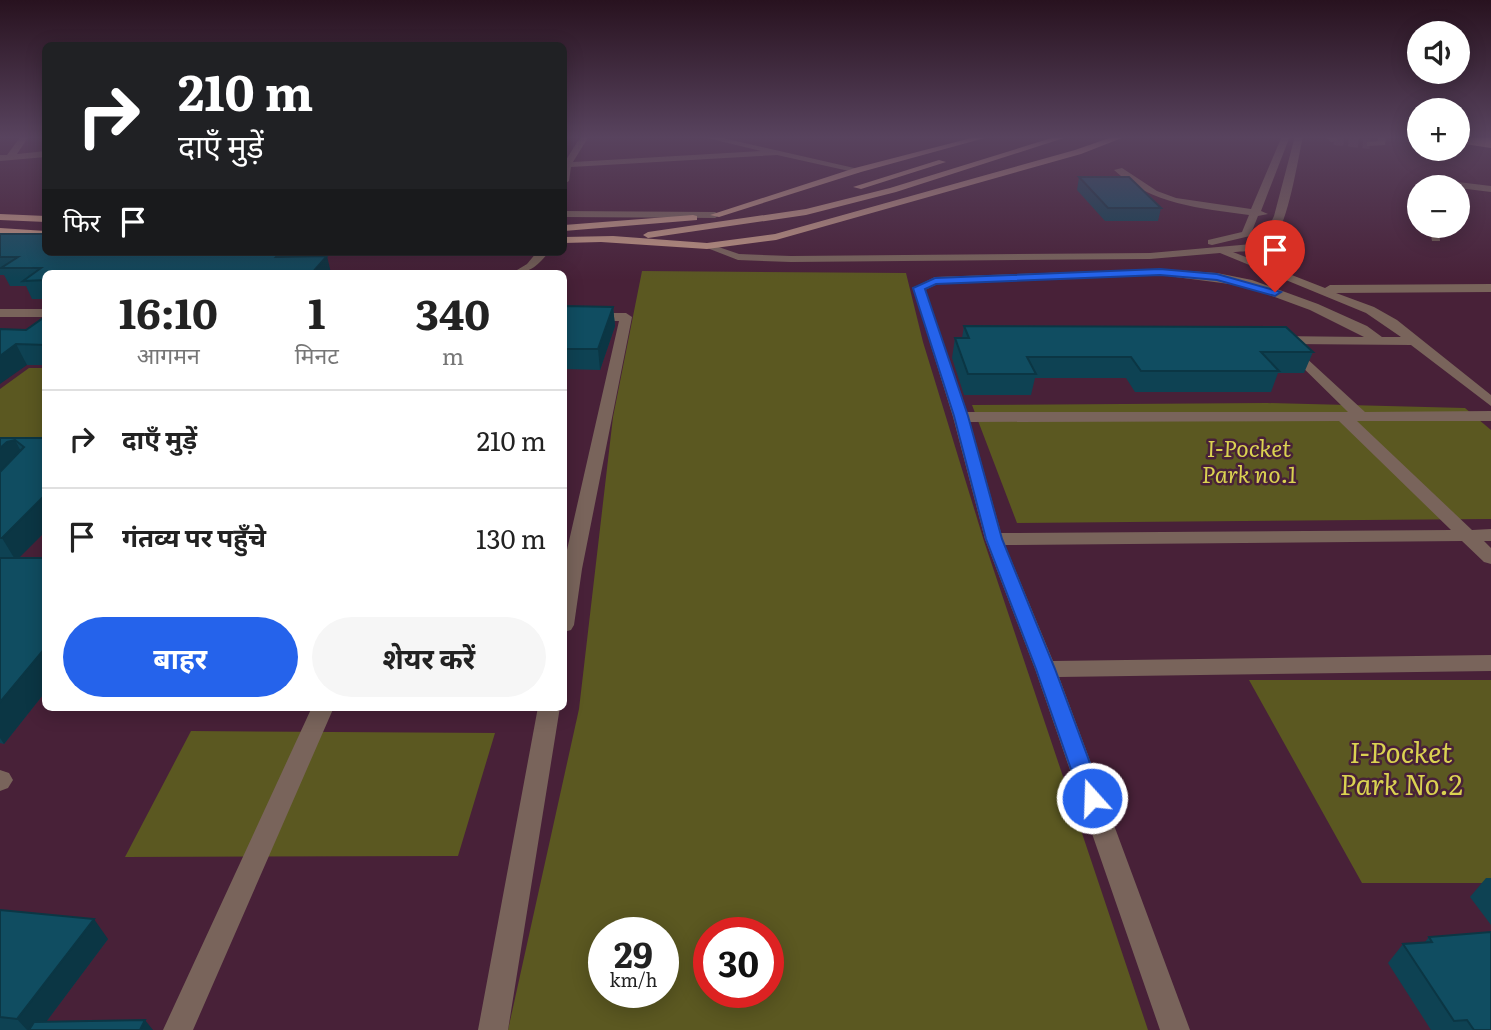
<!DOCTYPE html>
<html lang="hi">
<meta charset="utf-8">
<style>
body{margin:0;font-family:Literata,"Noto Sans Devanagari",serif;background:#f6f6f6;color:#222;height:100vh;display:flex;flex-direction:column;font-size:26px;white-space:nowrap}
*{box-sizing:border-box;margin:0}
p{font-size:23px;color:#767676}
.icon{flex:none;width:38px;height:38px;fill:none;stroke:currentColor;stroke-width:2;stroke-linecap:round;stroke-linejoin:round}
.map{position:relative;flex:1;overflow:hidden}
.details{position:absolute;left:42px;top:270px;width:525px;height:441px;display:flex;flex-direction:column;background:#fff;border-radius:10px;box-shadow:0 4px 18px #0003}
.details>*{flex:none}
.top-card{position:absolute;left:42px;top:42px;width:525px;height:214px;border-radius:10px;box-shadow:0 4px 18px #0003;background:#202124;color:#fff;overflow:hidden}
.tools{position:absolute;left:1407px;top:21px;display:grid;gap:14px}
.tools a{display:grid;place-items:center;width:63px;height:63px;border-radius:50%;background:#fff;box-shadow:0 4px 18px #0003;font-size:35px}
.speed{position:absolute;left:588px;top:917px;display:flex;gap:14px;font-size:35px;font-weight:700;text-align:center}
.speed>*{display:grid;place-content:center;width:91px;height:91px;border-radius:50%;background:#fff;box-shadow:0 4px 18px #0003;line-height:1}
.speed small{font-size:18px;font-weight:400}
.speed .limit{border:10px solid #d22;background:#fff;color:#111}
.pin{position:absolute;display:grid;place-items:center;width:60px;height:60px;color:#fff;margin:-72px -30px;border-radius:50% 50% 50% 0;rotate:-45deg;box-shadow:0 0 7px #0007}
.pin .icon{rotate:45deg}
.me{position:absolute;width:77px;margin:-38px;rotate:340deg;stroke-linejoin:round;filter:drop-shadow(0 0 5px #0008)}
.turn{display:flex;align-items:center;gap:24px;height:147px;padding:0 21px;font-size:32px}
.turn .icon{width:91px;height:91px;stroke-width:2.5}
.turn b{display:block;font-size:49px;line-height:60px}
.then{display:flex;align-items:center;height:66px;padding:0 21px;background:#0003;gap:14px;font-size:26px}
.eta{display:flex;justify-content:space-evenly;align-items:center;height:119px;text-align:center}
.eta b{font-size:42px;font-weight:700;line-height:49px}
.primary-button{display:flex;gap:14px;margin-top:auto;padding:14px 21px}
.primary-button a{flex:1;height:80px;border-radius:42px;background:#2563eb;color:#fff;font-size:28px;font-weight:700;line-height:80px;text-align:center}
.primary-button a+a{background:#f6f6f6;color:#222}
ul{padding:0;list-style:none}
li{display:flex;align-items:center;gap:21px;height:98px;padding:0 21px;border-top:2px solid #e0e0e0}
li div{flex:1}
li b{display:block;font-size:26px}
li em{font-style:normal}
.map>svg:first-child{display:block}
.green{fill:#5b5821;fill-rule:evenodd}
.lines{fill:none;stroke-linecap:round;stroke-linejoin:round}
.minor-tunnel{stroke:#603b50;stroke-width:10;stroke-dasharray:10 4.5;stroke-linecap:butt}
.minor{fill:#79645b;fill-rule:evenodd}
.major{fill:#c09683;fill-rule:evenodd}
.highway{fill:#dcaa93;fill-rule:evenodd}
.wall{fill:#0e4253}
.shaded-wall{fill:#0b3644}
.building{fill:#104d61;stroke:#0b3644;stroke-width:2}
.route{fill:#2563eb;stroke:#184099;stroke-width:2}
.labels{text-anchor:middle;stroke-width:5;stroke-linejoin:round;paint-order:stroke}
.park-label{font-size:23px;font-style:italic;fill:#dad251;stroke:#482138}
.near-park-label{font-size:28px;font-style:italic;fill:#dad251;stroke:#482138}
</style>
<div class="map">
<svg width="1491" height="1030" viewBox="0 0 1491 1030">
<rect width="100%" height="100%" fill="#482138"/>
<path class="green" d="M642,271l264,2 17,69 61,199 164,489h-640l71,-321 34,-292zM604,933h59v59h-59zM709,933h59v59h-59z
M29,368h16v78h-45v-57z
M1267,403l198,5 26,22v89l-474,4 -45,-118z
M1249,680h242v203h-129z
M191,731l304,2 -37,123 -333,1z"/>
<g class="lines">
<path class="minor-tunnel" d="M1334,140l36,4"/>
<path class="minor" d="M21,136h8l-12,18 29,-3v6l-46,4v-6h7z
M581,136h8l-16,26 188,-11 -62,-15h15l149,34 -5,3 -81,-18 -206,12 -2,14 -5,3v-21z
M1282,136h8l-29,75 7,3 -10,2 -8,20 -38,9 -4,-1v-4l34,-8 7,-17c-49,-7 -97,-10 -135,-45l8,-2 35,23 19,7 75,11z
M1295,136h8c-5,23 -15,88 -30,104 -9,11 -27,11 -40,12l92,36 5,-3 161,-1v8l-155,1 38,14 23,13 94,75v11l-80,-61 -120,-1 74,68 126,-1v10h-134l115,109 19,-1v12h-7l7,7v16l-7,-2 -22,-21 -457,4 48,116 438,-6v16l-432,6 131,353h-30l-125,-361 -50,-130 -32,-122 -40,-129 22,-11 225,-8 57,4 35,7 66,24 49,22 15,11h19l-35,-24 -146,-60 -70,6 -359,3 -53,-2 -36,-14 5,-3 32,11 52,2 359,-3 102,-9 12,-7 10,-21zM1160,275l85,11 65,24 54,27 -87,-1 -7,4 7,4h14l-7,4 2,3 62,61h-381l-42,-122 12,-6zM1339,421l112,109 -450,3 -31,-111z
M1324,136h9l5,4 -7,2z
M1378,136h8l-1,9 -18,1v-4l11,-1z
M1433,179l58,7v6l-56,-7 -13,2z
M564,211l151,1 5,3 -5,3 -151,-1z
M1429,226h10l1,15h-8z
M537,252h12c-12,14 -18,21 -37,21l15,-9z
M0,309h46v8h-46z
M564,313h62l6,4 -50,252 -8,56 -3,5 -7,2v-69l55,-242h-55z
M312,707h22l-141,323h-30z
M538,707h22l-52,323h-30z
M0,770l9,3 4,7 -5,8 -8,3z"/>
<path class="major" d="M979,136h13l-131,36 -142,45 -9,-2 145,-47z
M1058,136h12l-174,56 -90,23 -158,23 -5,-3 5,-3 158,-23 84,-21z
M1115,136h12l-46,18 -305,86 -69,9 -106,-7 -37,1v-6l49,-1 94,7 68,-9 300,-84z
M1409,136h10v3l-9,-1z
M1458,138l33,4v6l-33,-5z
M939,160l7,2 -85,27 -8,-2z
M0,214l46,2v6l-46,-2z
M693,215l4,1v4l-133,11v-6z
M0,228l46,3v6l-46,-3z"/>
<path class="highway" d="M1458,136l33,2v6l-33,-4z"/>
</g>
<path class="wall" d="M1079,177l82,31 -3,13h-53l-28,-31z
M0,234l46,18h58v2l188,-2 -246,21v26h-14l-6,-13h-16l-6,-11h-4z
M564,306l49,1 2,19 -15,44 -36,-1z
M46,316v49h-19l-27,-36 26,1z
M964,326l349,26 -9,21h-26l-7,19h-136l-9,-14h-91l-4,17h-67l-12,-37 3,-20h7z
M0,438h46l-27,120h27v133l-42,53 -4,-1z
M1486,878h5v47l-21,-28z
M0,910l108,29 -62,83 107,8h-153z
M1429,937l62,93h-60l-43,-67 15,-19 22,-2z"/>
<path class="shaded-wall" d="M87,252h17l3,9 -22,-7z
M281,252h11l3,10 -19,-5z
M327,256l4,17h-19z
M613,307l2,19 -15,44 -2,-21z
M16,344l11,21 -27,19v-28z
M15,440l12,23 -27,19v-34l7,-6z
M564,441l2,20 -2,11z
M46,494v37l-30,30 -14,-23z
M46,647v44l-42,53 -4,-6v-36z
M94,919l14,20 -68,91h-13l-10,-11z
M145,1020l8,10h-13z"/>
<path class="building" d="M44,158h2v14l-2,-1z
M1079,177h50l32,31h-53z
M0,234h46v8l-3,1h3v9h41l-2,2 83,-1 1,-1h112l-5,5 51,-1 -15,17h-266v7l-23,1 18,-13h-40l17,-11h-18z
M564,306l49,1 -15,42h-34z
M46,316v29l-30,-1 -16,12v-27l26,1z
M964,326l322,1 27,25h-52l18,19h-138l-10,-14h-104l9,17h-68l-13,-36h14z
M0,438h46v56l-44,44h-2v-66l24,-25 -9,-7 -8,2 -7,6z
M0,558h46v89l-46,55z
M0,910l94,9 -77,100 -17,-2z
M1491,932v98h-17l-7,-10 -13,1 -51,-77 29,-2 -3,-5z
M145,1020l-5,10h-111l5,-8z"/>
<linearGradient id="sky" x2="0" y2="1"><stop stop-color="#28121f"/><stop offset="0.49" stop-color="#58435e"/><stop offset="1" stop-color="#58435e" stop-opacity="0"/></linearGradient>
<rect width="1491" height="280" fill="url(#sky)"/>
<path class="route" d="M1160,269l57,5 64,18 -6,4 -58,-16 -57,-5 -224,9 -11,5 43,127 34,123 53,130 48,129 -3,6 -8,3 -8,-3 -3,-6 -45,-129 -50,-130 -32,-123 -41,-128 22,-10z"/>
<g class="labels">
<g class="park-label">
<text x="1249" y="457">I-Pocket<tspan x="1249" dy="26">Park no.1</tspan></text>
</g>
<g class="near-park-label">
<text x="1401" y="763">I-Pocket<tspan x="1401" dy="32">Park No.2</tspan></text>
</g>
</g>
</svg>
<div class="tools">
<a><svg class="icon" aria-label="sound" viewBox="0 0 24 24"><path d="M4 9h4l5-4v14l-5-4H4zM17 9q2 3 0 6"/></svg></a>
<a>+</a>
<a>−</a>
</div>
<div class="speed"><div>29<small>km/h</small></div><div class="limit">30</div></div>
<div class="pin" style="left:1275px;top:292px;background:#d93025"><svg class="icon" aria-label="arrive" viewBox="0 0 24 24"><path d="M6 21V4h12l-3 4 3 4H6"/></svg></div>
<svg class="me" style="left:1092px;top:798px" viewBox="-20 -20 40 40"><circle r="17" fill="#2563eb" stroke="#fff" stroke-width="3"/><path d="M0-11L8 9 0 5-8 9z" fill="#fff"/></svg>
<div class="top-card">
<div class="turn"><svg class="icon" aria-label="right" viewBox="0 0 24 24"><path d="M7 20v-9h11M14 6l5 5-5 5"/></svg><div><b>210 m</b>दाएँ मुड़ें</div></div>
<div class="then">फिर<svg class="icon" aria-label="arrive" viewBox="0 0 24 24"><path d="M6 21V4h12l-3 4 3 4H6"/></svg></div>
</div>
<section class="details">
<div class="eta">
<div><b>16:10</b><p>आगमन</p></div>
<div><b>1</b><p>मिनट</p></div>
<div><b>340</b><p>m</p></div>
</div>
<ul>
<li><svg class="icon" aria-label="right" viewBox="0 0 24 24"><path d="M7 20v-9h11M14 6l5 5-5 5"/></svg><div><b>दाएँ मुड़ें</b></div><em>210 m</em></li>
<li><svg class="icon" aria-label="arrive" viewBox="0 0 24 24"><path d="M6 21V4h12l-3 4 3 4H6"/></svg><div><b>गंतव्य पर पहुँचे</b></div><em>130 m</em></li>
</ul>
<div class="primary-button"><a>बाहर</a><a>शेयर करें</a></div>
</section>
</div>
